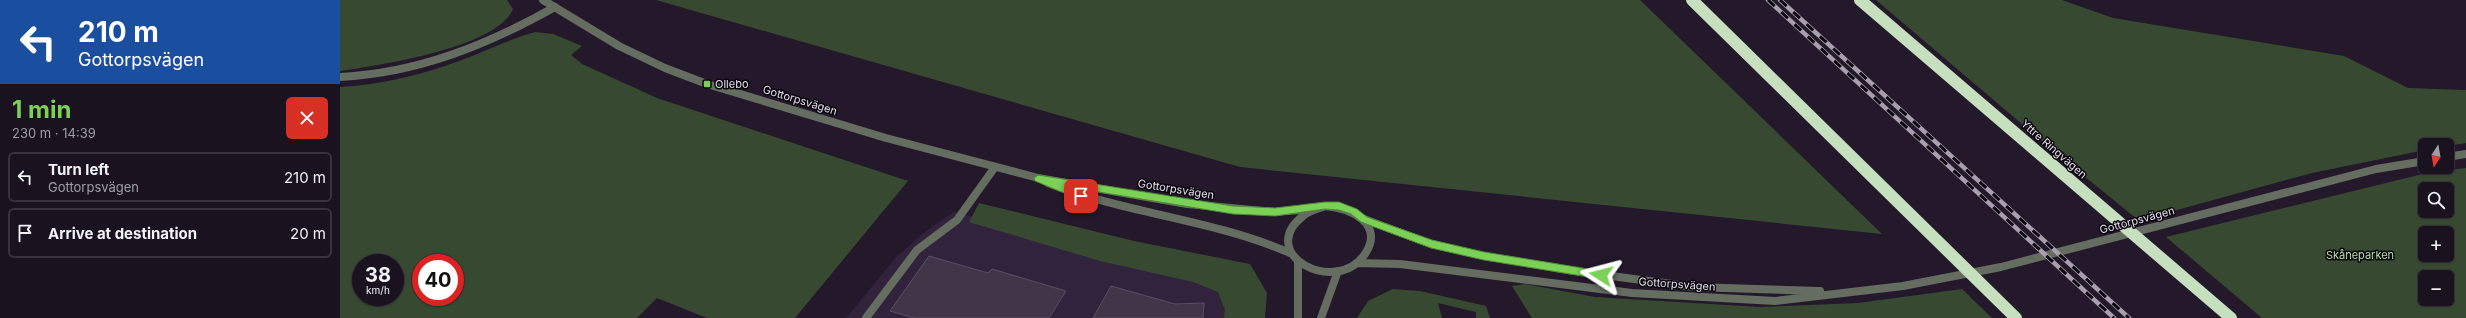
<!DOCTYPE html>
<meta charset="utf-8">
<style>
body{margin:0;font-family:Inter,sans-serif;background:#28202d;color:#f1f3f6;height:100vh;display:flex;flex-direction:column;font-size:15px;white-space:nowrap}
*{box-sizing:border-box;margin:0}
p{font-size:13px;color:#a09ea5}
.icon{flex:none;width:22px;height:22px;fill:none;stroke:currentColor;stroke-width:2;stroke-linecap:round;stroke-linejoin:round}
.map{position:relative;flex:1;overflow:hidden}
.drawer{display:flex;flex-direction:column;background:#1b1220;width:340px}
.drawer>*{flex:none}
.hud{background:#1a4fa0;color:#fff;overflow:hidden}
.needle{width:26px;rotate:191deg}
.buttons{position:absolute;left:2078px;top:138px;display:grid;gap:8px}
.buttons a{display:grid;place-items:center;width:36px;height:36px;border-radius:6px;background:#1b1220;box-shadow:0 1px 3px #0004,0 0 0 1px #39323e;font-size:20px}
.speed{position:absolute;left:12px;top:254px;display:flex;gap:8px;font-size:20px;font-weight:700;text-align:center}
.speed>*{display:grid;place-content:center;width:52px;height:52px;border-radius:50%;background:#1b1220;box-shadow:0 1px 3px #0004,0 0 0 1px #39323e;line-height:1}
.speed small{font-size:10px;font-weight:400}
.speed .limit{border:6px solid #d22;background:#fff;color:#111}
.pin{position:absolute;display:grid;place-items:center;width:34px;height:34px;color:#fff;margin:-17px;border-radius:8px;box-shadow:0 2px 6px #0006}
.me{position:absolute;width:44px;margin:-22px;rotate:279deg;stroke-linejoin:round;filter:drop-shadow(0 0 3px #0008)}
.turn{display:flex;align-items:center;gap:14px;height:84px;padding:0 12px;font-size:18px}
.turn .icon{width:52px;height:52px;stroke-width:2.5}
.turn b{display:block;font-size:28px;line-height:34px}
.round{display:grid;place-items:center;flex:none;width:42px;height:42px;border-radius:6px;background:#28202d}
.summary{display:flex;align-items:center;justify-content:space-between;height:68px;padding:0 12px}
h1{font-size:24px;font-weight:700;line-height:30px;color:#7bd156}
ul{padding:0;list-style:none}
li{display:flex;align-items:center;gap:12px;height:50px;margin:0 8px 6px;padding:0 4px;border:2px solid #39323e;border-radius:6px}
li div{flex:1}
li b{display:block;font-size:15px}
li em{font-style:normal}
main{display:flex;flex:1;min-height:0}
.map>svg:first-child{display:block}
.built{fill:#31233b}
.green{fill:#384932;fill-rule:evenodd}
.building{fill:#42354a;stroke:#5b4e64}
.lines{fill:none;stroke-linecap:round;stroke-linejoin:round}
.minor{stroke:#646d60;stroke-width:8}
.tertiary{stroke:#646d60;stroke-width:8}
.motorway{stroke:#c6dfbe;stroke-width:12}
.rail-casing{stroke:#a89fae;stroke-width:4.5}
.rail{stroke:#0a060e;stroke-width:3;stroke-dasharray:9;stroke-linecap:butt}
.route{fill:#7bd156;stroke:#508838}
.poi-dot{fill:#7bd156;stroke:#0a060e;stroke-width:1.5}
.labels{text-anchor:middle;stroke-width:3;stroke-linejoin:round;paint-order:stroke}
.poi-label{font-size:11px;fill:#e3dce9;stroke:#0a060e;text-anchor:start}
.street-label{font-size:11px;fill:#e3dce9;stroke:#0a060e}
.park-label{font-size:11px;fill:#b7dea9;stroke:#0a060e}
</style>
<main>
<section class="drawer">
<div class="hud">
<div class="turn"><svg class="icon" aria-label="left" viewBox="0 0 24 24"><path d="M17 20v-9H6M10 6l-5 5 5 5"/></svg><div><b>210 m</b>Gottorpsvägen</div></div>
</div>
<div class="summary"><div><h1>1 min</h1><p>230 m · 14:39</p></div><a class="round" style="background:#d93025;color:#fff"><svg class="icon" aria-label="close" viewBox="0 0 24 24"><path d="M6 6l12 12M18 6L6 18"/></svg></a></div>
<ul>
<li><svg class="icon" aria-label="left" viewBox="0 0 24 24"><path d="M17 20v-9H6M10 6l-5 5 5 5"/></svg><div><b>Turn left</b><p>Gottorpsvägen</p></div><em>210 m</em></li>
<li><svg class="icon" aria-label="arrive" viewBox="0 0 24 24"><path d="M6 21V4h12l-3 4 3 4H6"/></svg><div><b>Arrive at destination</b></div><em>20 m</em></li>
</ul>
</section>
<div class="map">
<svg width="2126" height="318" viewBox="0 0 2126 318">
<rect width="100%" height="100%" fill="#24182b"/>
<path class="built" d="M614,212l236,58 35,17 12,31h-391l51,-62 33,-28z"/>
<path class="green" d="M0,0h167l6,9c-16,39 -133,56 -173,62z
M316,0h984l242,234 -642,-67z
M1536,0h186l51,18 231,38 64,32 58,2v53l-19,3 -22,-1v5l-113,23 -168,46h-7l-69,-56z
M195,32l18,2 29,12 -11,9 11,9 75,34 251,83 -113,137h-88l-50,-20 -20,20h-297v-231c36,-2 71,-10 105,-21 31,-10 59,-25 90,-34zM21,263h34v34h-34zM81,263h34v34h-34z
M2126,168v150h-204l-96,-81 265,-65zM2085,189h22v22h-22zM2085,233h22v22h-22zM2085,277h22v22h-22z
M639,203l155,38 116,23 17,29 -2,25h-41l1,-8 -7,-18 -25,-10 -93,-21 -131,-39z
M1185,284l70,13 165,10 98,-4 104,-14 30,29h-460l-20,-32z
M1053,289l27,2 66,15 4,12h-14v-6l-38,-9 4,15h-85l11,-17z"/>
<path class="building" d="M589,256l59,17 4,-4 74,22 -17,27h-135l-24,-7z
M771,286l64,18 29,-1 -1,15h-110z"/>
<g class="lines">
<path class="minor" d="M958,263v55
M526,318l51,-68 40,-30 38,-53
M981,318l17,-47"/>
<path class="tertiary" d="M203,0l76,46 46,22 42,16 179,54 152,40 149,26 88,8 36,-3
M0,77c78,-4 147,-32 215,-70
M2107,157l19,-3
M708,183c79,31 164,36 242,70
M985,206c26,2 60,18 40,48 -29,43 -110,0 -62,-38 5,-5 15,-7 22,-10z
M1024,219l67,25 53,12 90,15 120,16 126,4
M1017,263l43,1 232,29 143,8 128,-15 98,-19 375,-98 49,-8"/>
<path class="motorway" d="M1352,0l324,318
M1520,0l371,318"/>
<g class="rail-casing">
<path id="rail" d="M1428,0l346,318
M1440,0l349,318"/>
</g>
<use href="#rail" class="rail"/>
</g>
<path class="route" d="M698,175l195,31 42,2 50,-6h14l18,7 10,8 65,23 52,12 117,19 5,4 -5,4 -117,-19 -53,-12 -70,-26 -10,-8 -12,-4 -14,-1 -50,7 -42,-2 -165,-27 16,7 2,2 -5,4 -46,-19 -1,-3z"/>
<rect class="poi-dot" x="363" y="80" width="8" height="8" rx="2"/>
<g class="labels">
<g class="poi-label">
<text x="375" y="88">Ollebo</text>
</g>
<g class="street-label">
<text transform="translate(460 100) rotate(17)" y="4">Gottorpsvägen</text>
<text transform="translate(1714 149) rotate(41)" y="4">Yttre Ringvägen</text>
<text transform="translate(836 189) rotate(9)" y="4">Gottorpsvägen</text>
<text transform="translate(1797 220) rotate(-15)" y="4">Gottorpsvägen</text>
<text transform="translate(1337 284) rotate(4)" y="4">Gottorpsvägen</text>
</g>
<g class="park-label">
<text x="2020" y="259">Skåneparken</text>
</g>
</g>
</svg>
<div class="buttons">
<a><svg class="needle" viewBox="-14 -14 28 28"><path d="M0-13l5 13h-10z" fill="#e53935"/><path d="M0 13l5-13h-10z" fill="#a09ea5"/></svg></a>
<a><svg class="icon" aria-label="search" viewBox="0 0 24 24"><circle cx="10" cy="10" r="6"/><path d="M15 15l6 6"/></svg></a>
<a>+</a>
<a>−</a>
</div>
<div class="speed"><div>38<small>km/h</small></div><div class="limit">40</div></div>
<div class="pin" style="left:741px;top:196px;background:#d93025"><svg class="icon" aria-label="arrive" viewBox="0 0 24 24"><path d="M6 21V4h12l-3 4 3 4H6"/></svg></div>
<svg class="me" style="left:1261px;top:275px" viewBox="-20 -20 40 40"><path d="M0-17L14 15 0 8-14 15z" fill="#7bd156" stroke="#fff" stroke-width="4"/></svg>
</div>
</main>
